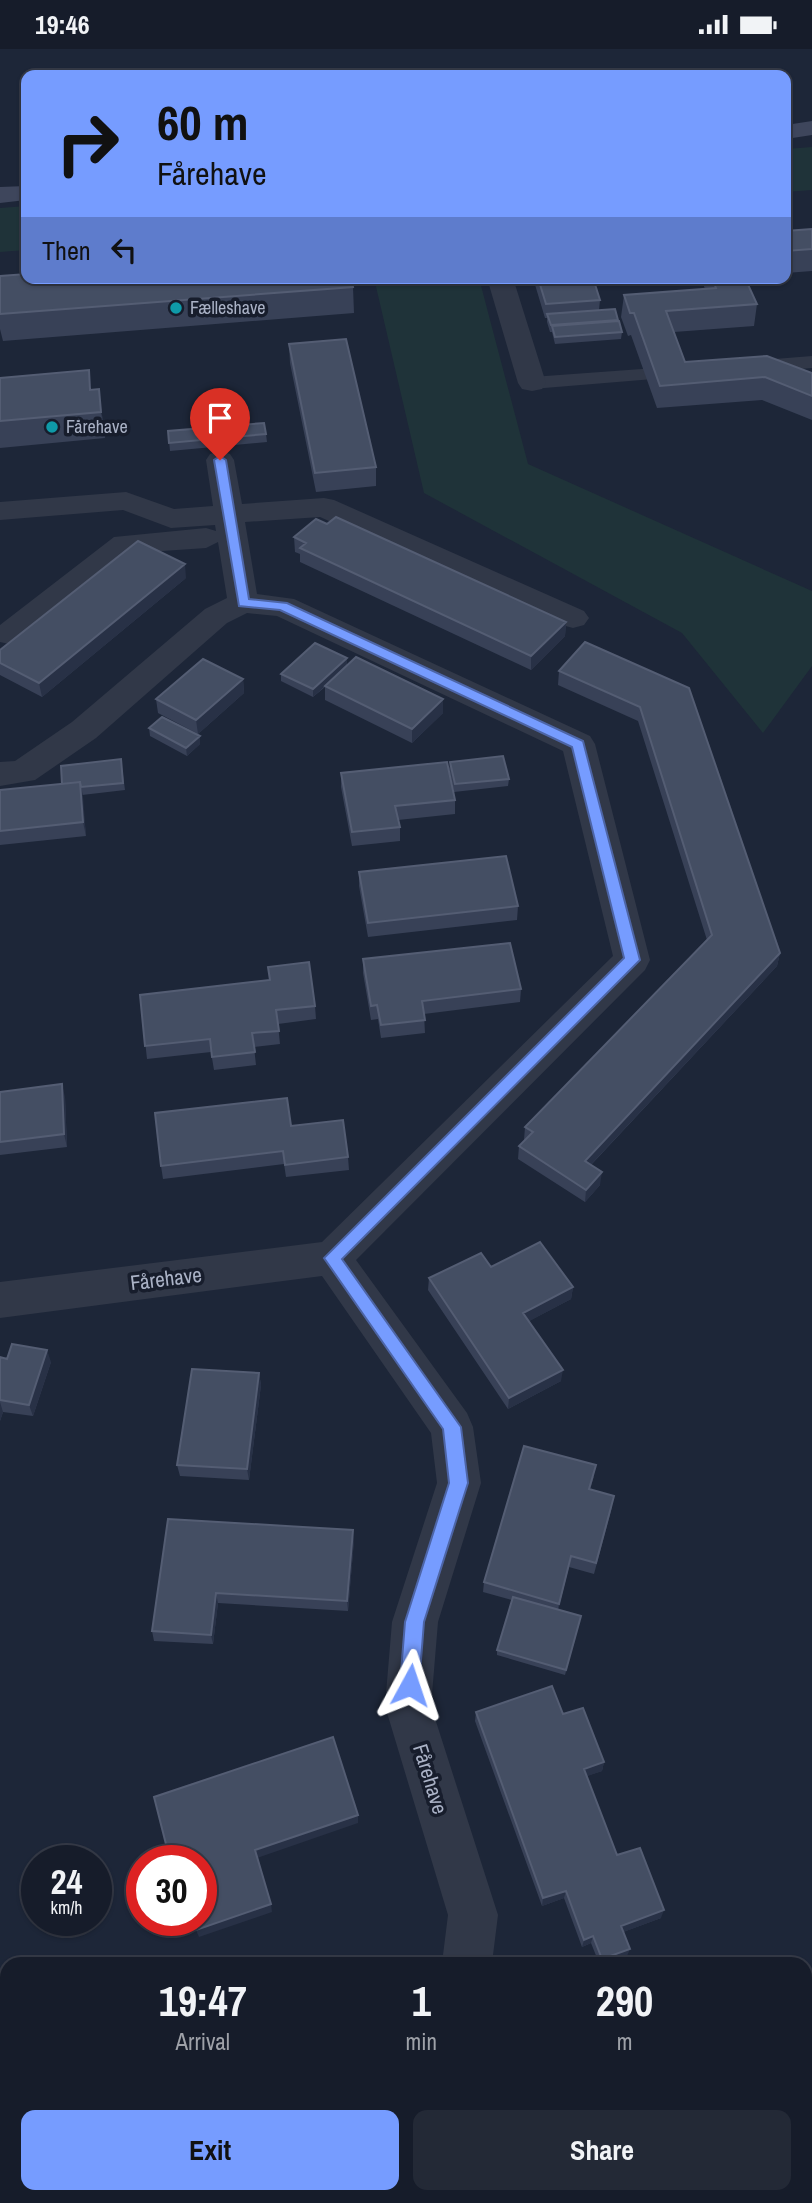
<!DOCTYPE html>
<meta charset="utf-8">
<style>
body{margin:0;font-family:"Archivo Narrow",sans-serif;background:#232936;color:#f1f3f6;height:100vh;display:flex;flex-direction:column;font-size:26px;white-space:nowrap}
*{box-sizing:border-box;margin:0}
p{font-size:23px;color:#9ea1a8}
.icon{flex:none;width:38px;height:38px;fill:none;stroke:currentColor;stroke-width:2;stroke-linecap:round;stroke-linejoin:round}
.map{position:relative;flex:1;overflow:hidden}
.sheet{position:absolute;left:0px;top:1908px;width:812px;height:247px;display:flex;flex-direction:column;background:#161c2a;border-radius:21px 21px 0 0;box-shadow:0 2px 5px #0004,0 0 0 2px #353a47}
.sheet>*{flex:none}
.top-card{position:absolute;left:21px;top:21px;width:770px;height:214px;border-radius:14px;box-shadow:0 2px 5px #0004,0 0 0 2px #353a47;background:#769cff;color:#111;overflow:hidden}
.speed{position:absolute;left:21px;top:1796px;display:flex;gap:14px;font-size:35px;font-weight:700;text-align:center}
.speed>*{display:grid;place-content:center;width:91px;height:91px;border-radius:50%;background:#161c2a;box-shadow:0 2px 5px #0004,0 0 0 2px #353a47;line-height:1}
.speed small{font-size:18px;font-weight:400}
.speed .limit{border:10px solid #d22;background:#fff;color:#111}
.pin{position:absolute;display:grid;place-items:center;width:60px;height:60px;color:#fff;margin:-72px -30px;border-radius:50% 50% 50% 0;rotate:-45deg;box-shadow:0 0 7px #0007}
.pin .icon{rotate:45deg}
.me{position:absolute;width:77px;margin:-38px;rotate:5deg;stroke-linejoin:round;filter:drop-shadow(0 0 5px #0008)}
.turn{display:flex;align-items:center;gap:24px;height:147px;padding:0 21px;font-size:32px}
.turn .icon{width:91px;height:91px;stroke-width:2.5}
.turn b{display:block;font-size:49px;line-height:60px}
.then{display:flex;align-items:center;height:66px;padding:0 21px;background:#0003;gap:14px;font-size:26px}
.eta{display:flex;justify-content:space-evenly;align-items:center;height:119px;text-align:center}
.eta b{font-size:42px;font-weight:700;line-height:49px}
.cta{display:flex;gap:14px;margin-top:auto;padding:14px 21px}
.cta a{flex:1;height:80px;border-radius:14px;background:#769cff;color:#111;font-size:28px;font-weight:700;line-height:80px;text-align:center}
.cta a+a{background:#232936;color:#f1f3f6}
.status{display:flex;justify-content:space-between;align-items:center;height:49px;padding:0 35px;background:#161c2a;direction:ltr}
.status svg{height:19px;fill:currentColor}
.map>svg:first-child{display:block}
.green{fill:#1f3339}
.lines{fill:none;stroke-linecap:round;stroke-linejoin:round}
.lane{fill:#313848;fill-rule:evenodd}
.street{fill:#313848;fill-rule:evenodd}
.secondary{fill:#3e465c;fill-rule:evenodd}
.wall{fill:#384157}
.shaded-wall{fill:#283146}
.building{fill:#444e63;stroke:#545d73;stroke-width:2}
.route{fill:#769cff;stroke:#4d65a6;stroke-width:2}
.culture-dot{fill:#0f9aa8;stroke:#171d2c;stroke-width:2.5}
.labels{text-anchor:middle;stroke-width:7;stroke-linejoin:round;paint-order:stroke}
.far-poi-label{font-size:18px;fill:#aab2c6;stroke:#171d2c;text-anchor:start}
.street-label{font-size:21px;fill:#aab2c6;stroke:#171d2c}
</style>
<div class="status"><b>19:46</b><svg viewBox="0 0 49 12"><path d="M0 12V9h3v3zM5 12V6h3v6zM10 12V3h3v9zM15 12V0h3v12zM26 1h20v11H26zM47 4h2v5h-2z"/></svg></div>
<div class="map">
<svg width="812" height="2154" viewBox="0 0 812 2154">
<rect width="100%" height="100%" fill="#1d2638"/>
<path class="green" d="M812,98v43l-26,2v-43z
M26,157v44l-26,2v-44z
M374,229h105l49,186 284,127v75l-49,67 -81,-100 -258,-140z"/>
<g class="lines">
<path class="lane" d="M812,307v12l-61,5 -7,-2 -3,-4 3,-4 7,-2z
M683,317l7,2 3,4 -3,4 -158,13 -7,-2 -3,-4 3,-4 7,-2z"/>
<path class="street" d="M487,229h26l33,105 -4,6 -10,2 -10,-2 -4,-6z
M220,402l10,3 4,6 8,44 82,-6 10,2 250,111 5,7 -5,7 -11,3 -11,-3 -242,-108 -75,5 12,72 37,5 296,137 5,8 55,216 -5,10 -289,290 111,153 6,14 8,56 -43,139 -7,84 67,209 -6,48h-50l6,-48 -63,-209 7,-84 45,-139 -6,-50 -109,-157 -322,42v-36l322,-40 291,-286 -50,-205 -286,-135 -30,-3 -20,10 -131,115 -61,42 -35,6v-24l15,-1 57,-39 133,-113 22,-11 -9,-56 -12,6 -73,5 -113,88 -11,3 -9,-2v-17l114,-88 92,-9 10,3 -1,-6 -44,3 -48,-18 -123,10v-18l126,-10 48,17 39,-3 -7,-46 4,-6z
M253,2147h57l-3,7h-57z"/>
<path class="secondary" d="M812,72v14l-26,4v-14z
M26,137v14l-26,3v-16z"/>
</g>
<path class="wall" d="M812,180v42l-26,2v-42z
M0,227l353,11 1,26 -351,28 -3,-12z
M533,229h60l7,22 -1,10 19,10 4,12 -1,7 -66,5 -3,-12h-2l-3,-10v-4h-2z
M701,229h44l12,26 -3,22 -80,6 11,30 127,11v47l-50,-20 -105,8 -26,-73 -3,1 -7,-19 3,-22 81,-6z
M289,295l87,123v19l-60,6 -26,-129z
M0,329l91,12 11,25 3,23 -105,10z
M168,382l98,3 1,8 -97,9z
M294,488l272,85 -1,14 -34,34 -231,-108v-8l-5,-2z
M186,529l-144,119 -42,-22v-25z
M347,609v7l96,34v14l-31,30 -87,-43v-13l-12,10 -32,-16v-7z
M559,622l130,17 91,265 -3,13 -186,199 9,20 -15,17 -67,-43 1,-13 6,-5 -1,-1 1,-13 182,-187 -69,-219 -80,-36z
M243,630l1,14 -46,41 -40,-21 -2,-14z
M149,679l51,8v8l-13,12 -37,-20z
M450,713l59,17 -1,7 -54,6 -5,-23z
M122,718l3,23 -43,5 4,41 -86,9v-55l62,-6z
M341,724l114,27v14l-57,6 2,7v14l-48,5 -11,-59z
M359,823l159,34 -1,14 -149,17 -9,-51z
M363,910l158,30 -1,13 -96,12 1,19 -44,5 -3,-19 -7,1 -8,-47z
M140,946l175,11 1,13 -38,5 2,20 -26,3 2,18 -42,5 -3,-18 -64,7z
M0,1043l65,5 2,50 -67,8z
M291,1077l57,31 1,13 -63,7 -2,-13 -121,15 -2,-13z
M491,1218l82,20 -2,12 -42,22 32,60 -53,28 -80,-119 1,-12z
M0,1308l51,5 -18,54 -30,-4 -3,9z
M259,1324l2,12 -12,95 -69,-4 -3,-11z
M594,1427l-4,14 22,17 -18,67 -25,-7 -11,43 22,11 -15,54 -68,-20v-5l15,-50 -29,-8 1,-10z
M168,1470l186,21 -6,71 -130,-8 -5,41 -59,-3 -2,-10z
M476,1663l87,2 41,48 -2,9 -16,5 31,79 44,63 -38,14 4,24 -20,7h-8l-8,-20 -9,4 -18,-49 -22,8 -67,-185z
M379,2147h124l-6,7h-112z"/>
<path class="shaded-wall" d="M99,340l3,26 3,23 -4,-26z
M185,515l1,14 -144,119 -3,-14z
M566,573l-1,14 -34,34v-14z
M347,609v8l-34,31v-8z
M243,630l1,14 -46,41 -2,-14z
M443,650v14l-31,30v-14z
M200,687v8l-13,12 -1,-8z
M80,733l3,14 3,40 -3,-14z
M780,904l-3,13 -194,207 2,-12z
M62,1035l3,13 2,50 -3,-13z
M602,1123l-2,13 -15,17 1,-12z
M573,1238l-2,12 -49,26 1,-12z
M47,1301l4,12 -18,54 -4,-11z
M563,1321l-2,11 -53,28 1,-11z
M259,1324l2,12 -12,95 -2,-11z
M0,1353l3,10 -3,9z
M353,1481l1,10 -6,71 -1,-10z
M571,1507l-2,11 -12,47 2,-10z
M216,1544l2,10 -5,41 -2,-9z
M604,1713l-2,9 -20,7 2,-9z
M358,1766v8l-101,35 -2,-8z
M566,1842l-2,7 -22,8 1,-8z
M271,1855l1,8 -73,25 -3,-7z
M664,1861l-3,8 -43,16 3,-8z
M593,1887l-2,7 -9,4 2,-7z
M630,1900l-3,7 -20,7h-7l2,-4z"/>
<path class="building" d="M812,180v20l-26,2v-20z
M26,225v4h325l2,9 -353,27v-38z
M538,229h55l7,22 -54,4z
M712,229h33l12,26 -91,7 19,51 82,-6 45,17v23l-47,-19 -105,9 -26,-73h-4l-6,-18 92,-7z
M615,260l3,11 -67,5 -4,-11z
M619,272l3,11 -67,5 -3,-11z
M346,290l30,128 -61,6 -26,-129z
M89,321l1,20 9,-1 2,23 -101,9v-43z
M264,374l2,11 -97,9 -1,-12z
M336,468l230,105 -35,34 -231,-108 6,-5 -12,-6 22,-18 11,5z
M138,492l47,23 -146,119 -39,-20v-13z
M585,593l104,46 91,265 -195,208 17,11 -16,18 -67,-44 14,-14 -8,-5 187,-192 -72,-228 -81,-36z
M315,594l32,15 -34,31 -32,-15z
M356,608l87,42 -31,30 -87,-43z
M203,610l40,20 -47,41 -40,-21z
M162,668l38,19 -14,12 -37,-20z
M503,707l6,23 -54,5 -5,-22z
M121,710l2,24 -42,4 -1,-5 -18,2 -1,-18z
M447,713l8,38 -60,6 5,21 -48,5 -11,-59z
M80,733l3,40 -83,9v-41z
M506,807l12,50 -150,17 -9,-51z
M510,894l11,46 -99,12 3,19 -44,5 -4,-20 -6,1 -8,-47z
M309,913l6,44 -39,4 3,21 -27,2 3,19 -43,5 -2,-18 -65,7 -5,-51 130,-15 -2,-13z
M62,1035l2,50 -64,8v-50z
M287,1049l4,28 52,-6 5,37 -63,8 -2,-14 -122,15 -6,-53z
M540,1193l33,45 -50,26 40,57 -54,28 -80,-120 52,-25 10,14z
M12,1295l35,6 -18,55 -29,-5v-43l7,2z
M192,1320l67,4 -12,96 -70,-4z
M524,1397l72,19 -7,24 25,7 -18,67 -25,-7 -12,48 -75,-22z
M168,1470l185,11 -6,71 -131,-8 -5,42 -59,-4z
M513,1548l68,19 -15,54 -69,-20z
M552,1637l11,28 20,-6 21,54 -20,7 33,86 23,-7 24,62 -43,16 9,23 -28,10 -9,-23 -9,4 -18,-49 -23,7 -67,-186z
M333,1688l25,78 -103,35 16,54 -75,26 -2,-10h7v-60h-31l-16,-63z
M383,2147h117l-5,7h-106z"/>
<path class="route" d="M220,407l6,4 23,139 38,4 296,138 57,219 -298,299 119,168 7,56 -44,139 -5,63 -3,7 -6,3 -7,-3 -3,-7 5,-63 44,-139 -6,-54 -119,-171 300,-300 -52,-211 -292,-137 -41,-4 -25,-146z"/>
<g class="culture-dot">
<circle cx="176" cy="259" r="7"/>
<circle cx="52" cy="378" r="7"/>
</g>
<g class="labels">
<g class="far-poi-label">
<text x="190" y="265">Fælleshave</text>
<text x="66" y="384">Fårehave</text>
</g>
<g class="street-label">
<text transform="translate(166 1230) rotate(-7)" y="7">Fårehave</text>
<text transform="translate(430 1730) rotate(73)" y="7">Fårehave</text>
</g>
</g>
</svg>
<div class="speed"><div>24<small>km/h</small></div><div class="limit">30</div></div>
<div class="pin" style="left:220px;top:411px;background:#d93025"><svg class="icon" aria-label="arrive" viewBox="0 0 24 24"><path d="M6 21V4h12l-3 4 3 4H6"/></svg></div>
<svg class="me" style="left:410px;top:1636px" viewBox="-20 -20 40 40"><path d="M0-17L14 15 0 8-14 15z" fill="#769cff" stroke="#fff" stroke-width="4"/></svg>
<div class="top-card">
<div class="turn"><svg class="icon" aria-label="right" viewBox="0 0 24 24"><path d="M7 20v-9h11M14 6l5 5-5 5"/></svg><div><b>60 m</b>Fårehave</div></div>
<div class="then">Then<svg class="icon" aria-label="left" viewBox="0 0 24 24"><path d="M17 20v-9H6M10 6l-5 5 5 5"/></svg></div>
</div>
<section class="sheet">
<div class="eta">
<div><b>19:47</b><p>Arrival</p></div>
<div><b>1</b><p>min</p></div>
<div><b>290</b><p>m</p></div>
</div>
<div class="cta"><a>Exit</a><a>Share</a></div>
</section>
</div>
